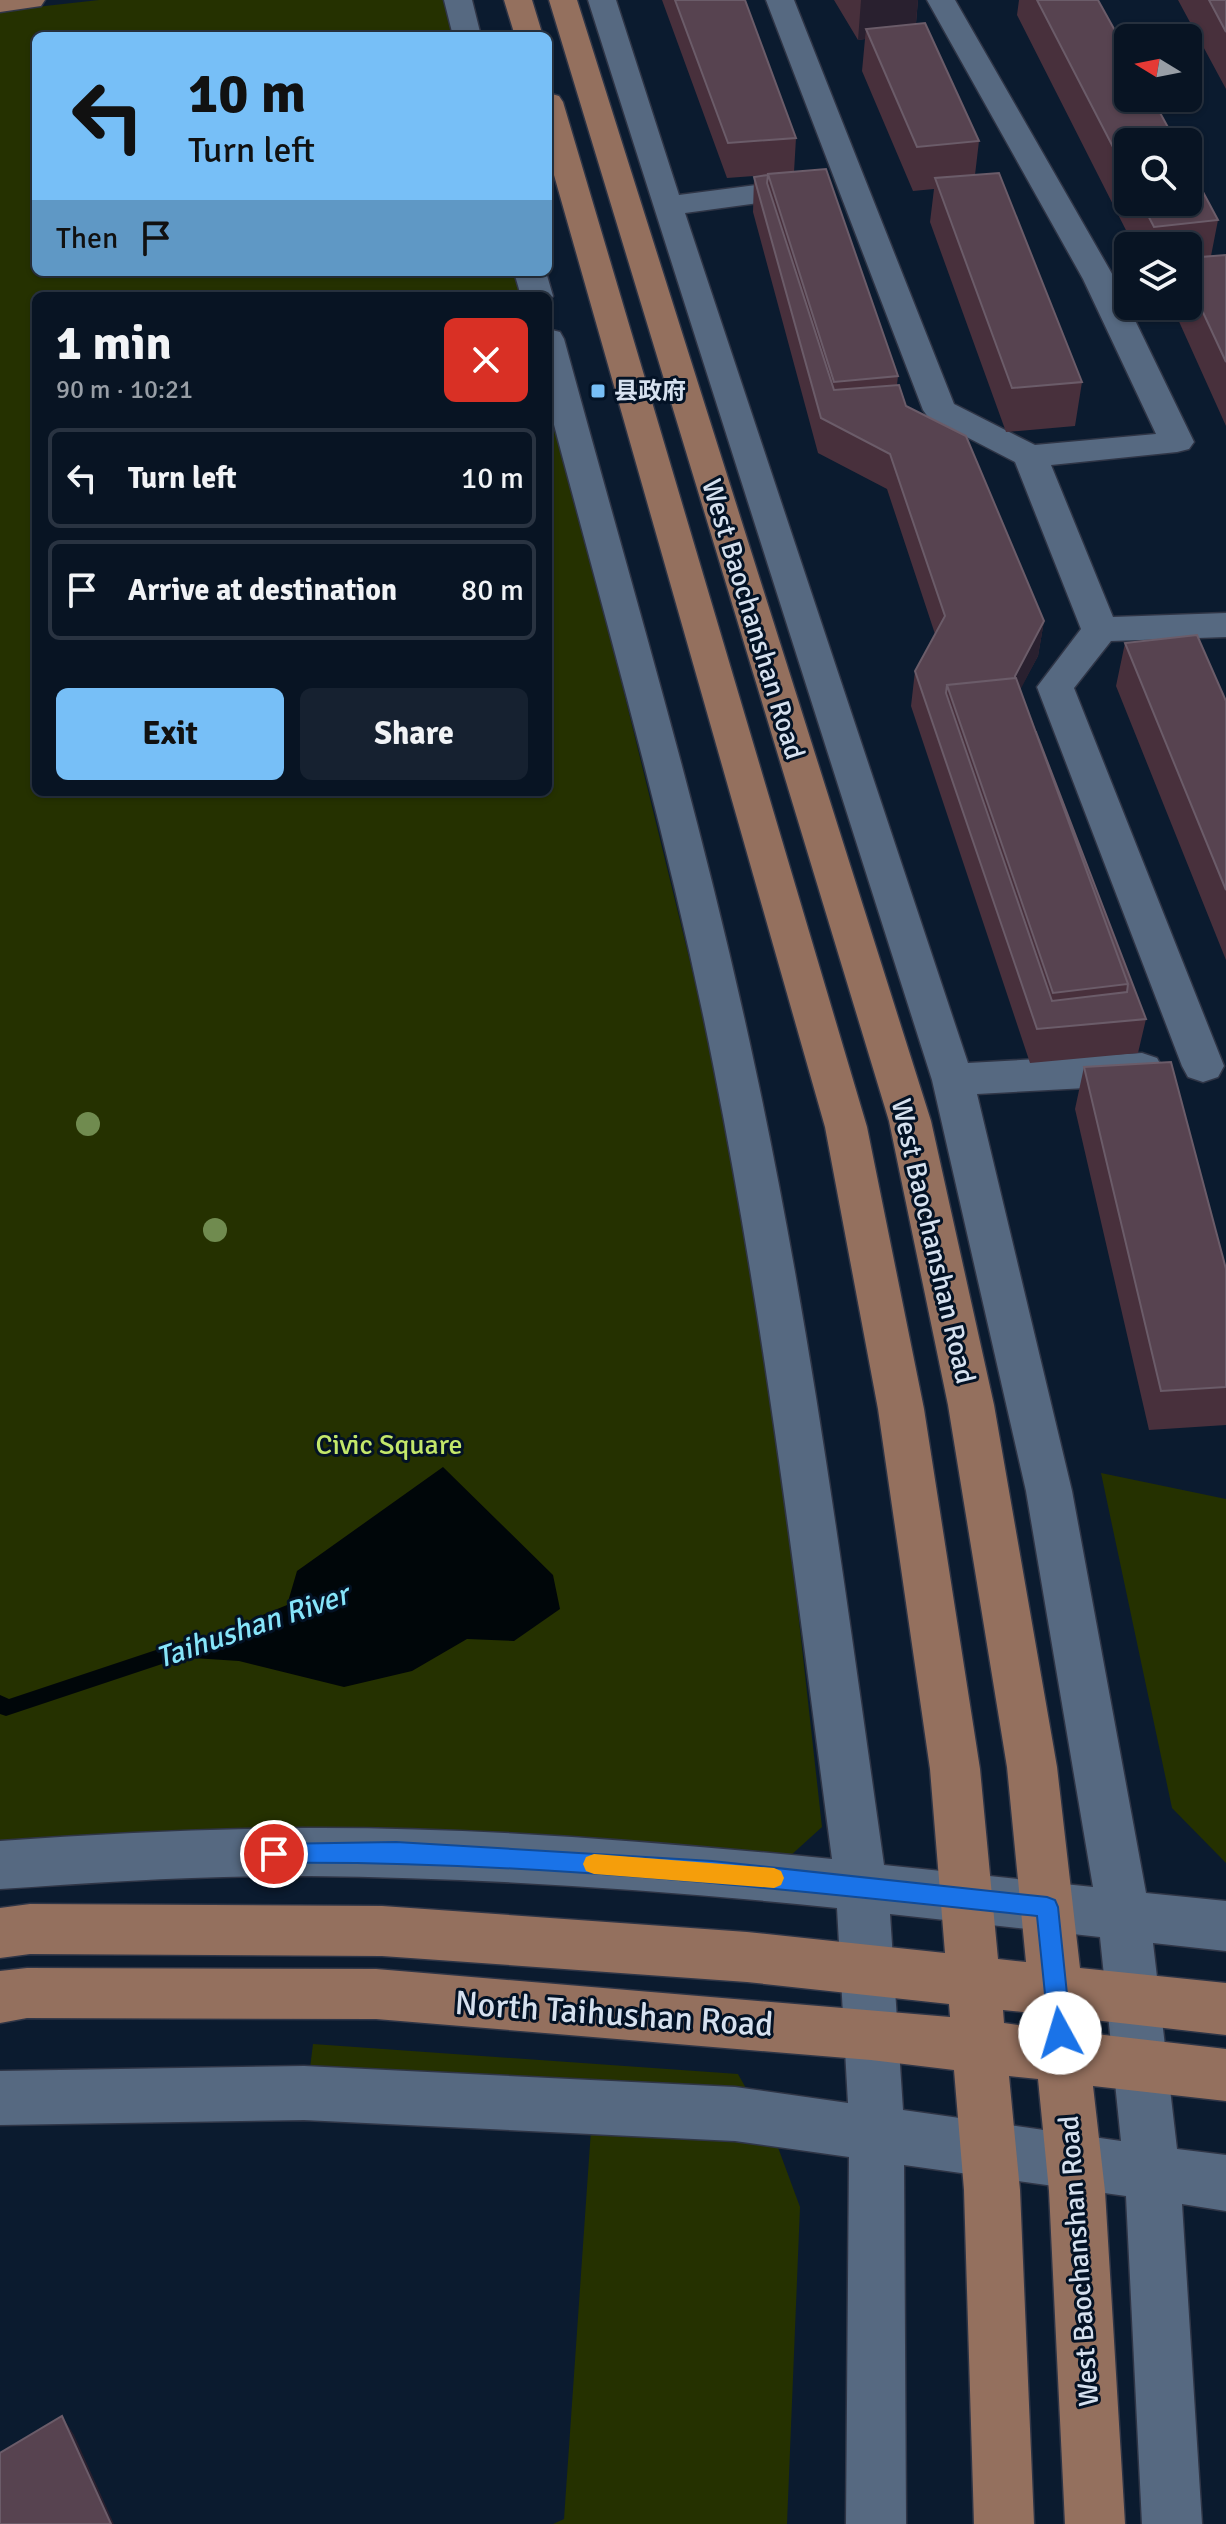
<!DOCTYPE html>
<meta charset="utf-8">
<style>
body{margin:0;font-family:Signika,"Noto Sans SC",sans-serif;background:#162130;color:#f1f3f6;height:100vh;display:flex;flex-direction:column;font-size:30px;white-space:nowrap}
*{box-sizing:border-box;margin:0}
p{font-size:26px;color:#989ea6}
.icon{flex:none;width:44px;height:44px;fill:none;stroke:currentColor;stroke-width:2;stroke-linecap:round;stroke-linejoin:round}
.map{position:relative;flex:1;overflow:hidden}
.details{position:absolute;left:32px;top:292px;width:520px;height:504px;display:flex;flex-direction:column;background:#081423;border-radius:12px;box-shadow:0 2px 6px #0004,0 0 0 2px #293341}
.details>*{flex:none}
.banner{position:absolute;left:32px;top:32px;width:520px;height:244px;border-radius:12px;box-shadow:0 2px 6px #0004,0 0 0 2px #293341;background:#77bff7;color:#111;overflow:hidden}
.needle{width:52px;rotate:280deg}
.buttons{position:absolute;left:1114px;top:24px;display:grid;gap:16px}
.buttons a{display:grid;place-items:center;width:88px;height:88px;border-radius:12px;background:#081423;box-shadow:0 2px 6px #0004,0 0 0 2px #293341;font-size:40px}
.pin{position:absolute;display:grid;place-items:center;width:68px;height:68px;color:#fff;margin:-34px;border:4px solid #fff;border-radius:50%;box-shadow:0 2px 8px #0007}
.me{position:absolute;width:88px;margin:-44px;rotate:354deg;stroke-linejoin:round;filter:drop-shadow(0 0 6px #0008)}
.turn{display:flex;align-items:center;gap:28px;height:168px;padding:0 24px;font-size:36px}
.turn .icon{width:104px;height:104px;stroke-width:2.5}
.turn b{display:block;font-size:56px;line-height:68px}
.then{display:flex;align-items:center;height:76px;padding:0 24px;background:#0003;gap:16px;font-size:30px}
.round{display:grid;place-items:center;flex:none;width:84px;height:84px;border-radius:12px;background:#162130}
.overview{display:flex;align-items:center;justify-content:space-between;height:136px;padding:0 24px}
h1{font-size:48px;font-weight:800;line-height:60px}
.primary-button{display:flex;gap:16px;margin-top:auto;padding:16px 24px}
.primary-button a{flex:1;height:92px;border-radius:12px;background:#77bff7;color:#111;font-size:32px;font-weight:800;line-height:92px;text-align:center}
.primary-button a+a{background:#162130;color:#f1f3f6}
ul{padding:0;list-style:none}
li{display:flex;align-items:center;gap:24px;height:100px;margin:0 16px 12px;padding:0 8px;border:4px solid #293341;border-radius:12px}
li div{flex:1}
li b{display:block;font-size:30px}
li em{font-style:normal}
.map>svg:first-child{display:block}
.green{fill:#253100}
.water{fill:#000609}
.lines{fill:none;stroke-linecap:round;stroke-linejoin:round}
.stream{fill:#000609;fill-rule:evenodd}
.minor-casing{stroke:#2f3546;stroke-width:3}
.major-casing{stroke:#2f3546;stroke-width:3}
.minor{fill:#566981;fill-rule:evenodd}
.major{fill:#94705e;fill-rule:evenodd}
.tree{fill:#708b4f}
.wall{fill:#48303c}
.shaded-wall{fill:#29202f}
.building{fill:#574350;stroke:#6b5c69;stroke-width:2}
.route{fill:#1a73e8;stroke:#114b97;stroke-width:2}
.slow{fill:#f59e0b}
.poi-dot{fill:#77bff7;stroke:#031225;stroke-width:3}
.labels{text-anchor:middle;stroke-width:6;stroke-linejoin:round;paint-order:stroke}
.far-poi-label{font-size:24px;font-weight:bold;fill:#d6e1ef;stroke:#031225;text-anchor:start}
.street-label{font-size:28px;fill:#d6e1ef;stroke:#031225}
.park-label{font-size:28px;fill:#c3e76a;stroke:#031225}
.water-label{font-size:30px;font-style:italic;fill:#86e5fa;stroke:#031225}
.near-street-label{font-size:34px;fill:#d6e1ef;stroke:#031225}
</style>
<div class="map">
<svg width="1226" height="2524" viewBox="0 0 1226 2524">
<rect width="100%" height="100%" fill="#0b1b2f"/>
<path class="green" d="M99,0h355l9,36h-427v236h485l6,24h-491v496h512v-409l207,843 67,601 -54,49 -768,-25v-1840z
M1101,1473l125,26v364l-54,-55z
M313,2044l425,30 38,68 24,65 -13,317h-234l11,-5 29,-418 -285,-17z"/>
<path class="water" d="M443,1467l110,108 7,34 -46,32 -47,-2 -55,32 -68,16 -105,-26 -77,-5 125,-51 10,-34z"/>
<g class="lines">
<path class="stream" d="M183,1641l6,2 3,6 -3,6 -183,61 -6,-2v-19l9,4z"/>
<g class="minor-casing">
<path id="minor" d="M444,0h28l9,36h-28z
M588,0h28l63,195 132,-17 11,2 4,7 -4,7 -11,2 -126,17 283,850 174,-10 15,5 6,11 -6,11 -15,5 -165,9 95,397 74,402 80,8v50l-73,-8 24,206 49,6v56l-44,-7 20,320h-60l-16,-328 -222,-31 2,359h-60l3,-367 -114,-16 -431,-21 -304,5v-54l304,-5 431,21 113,16 -11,-195c-175,-18 -351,-30 -527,-32 -104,-1 -207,6 -310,13v-48c101,-7 202,-12 304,-13 176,-1 353,14 528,31 -35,-264 -66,-528 -118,-790 -44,-225 -108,-446 -166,-667v-73l12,3 4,7c66,242 139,483 191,728 57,264 91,531 129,798l209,22 -67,-396 -94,-411zM890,1914l210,23 21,204 -218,-31z
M766,0h28l160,404 81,41 121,-11 -73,-155 -156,-279h28l160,279 79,163 -5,7 -12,3 -126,13 62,152 113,-4v24l-115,4 -37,47 150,378 -6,11 -15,5 -15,-5 -6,-11 -145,-379 44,-58 -66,-167 -87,-45 -5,-7z
M514,272h32l7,24 -5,7v-7h-27z"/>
</g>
<g class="major-casing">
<path id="major" d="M0,0h45l-4,6 -41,6z
M504,0h28l11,36h-28z
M549,0h28l354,1121 63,284 63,362 23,201 146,15v52l-141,-16 2,14 139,16v52l-133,-15 12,105 20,333h-60l-16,-333 -11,-112 -29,-3 11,114 14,334h-60l-10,-334 -10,-120 -83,-10 -495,-41 -349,-1 -27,5v-52l27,-3 349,1 574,48 -1,-13 -202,-22 -365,-26 -352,-2 -30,4v-50l30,-4 352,2 365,26 198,21 -15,-184 -52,-360 -53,-282 -277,-973v-61l11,3 4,6 304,1025 57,282 56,360 18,190 28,3 -19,-195 -59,-362 -59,-284zM1003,2010l29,3 1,14 -29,-4z"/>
</g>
<use href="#minor" class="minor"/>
<use href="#major" class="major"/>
</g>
<g class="tree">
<circle cx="88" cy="1124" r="12"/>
<circle cx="215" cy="1230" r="12"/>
</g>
<path class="wall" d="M662,0h83l51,138 -2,34 104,204 -1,9 9,21 138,215 -6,35 -18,33 126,330 -8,34 -108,10 -119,-357 4,-35 20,-37 -48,-145 -69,-36 -65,-241 1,-35 14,-2 -41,3z
M834,0h84l-2,24 63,117 -4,34 107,207 -7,44 -69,6 -76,-210 4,-33 -21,2 -51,-120 3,-32 -7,1z
M1019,0h79l30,142v60h60l30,18 -7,36 15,-1v171l-54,-120h16v-60h-54l-117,-231z
M1178,0h48v89z
M1125,643l101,58v259l-110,-274z
M1084,1067l142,202v156l-77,5 -74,-321z"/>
<path class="shaded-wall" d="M861,0h57l-3,32 -49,-3 -1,10 -7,1z
M1044,621l-6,35 -21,40 -2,-20z
M62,2416l12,19 40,89h-3z"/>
<path class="building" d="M675,0h70l51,138 -68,5z
M1037,0h61l30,54v44h24l24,44h-48v34z
M1209,0h17v32z
M925,23l54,118 -62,6 -51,-118z
M1188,164l30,56 -64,7 -13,-25h47z
M826,169l72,207 -64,6 -66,-208z
M999,173l83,209 -70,6 -77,-210z
M768,175l-1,8 67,207 65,-5 7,21 60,30 78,185 -29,55v2l-68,7 -1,8 106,308 75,-9 1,-8 -92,-252 110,287 -109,10 -122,-358 30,-55 -55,-162 -69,-36 -67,-241z
M1226,255v107l-38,-82v-22z
M1197,635l29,66v189l-101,-247z
M1016,678l112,306 -75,9 -106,-308z
M1171,1062l55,207v118l-65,4 -77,-324z
M62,2416l49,108h-111v-71z"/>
<path class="route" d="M396,1842l316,19 335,36 8,3 3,7 13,126 -3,8 -8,3 -8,-3 -3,-8 -12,-117c-253,-27 -507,-56 -763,-53l-7,-2 -3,-7 3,-7 7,-3z"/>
<path class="slow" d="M594,1854l180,14 7,3 3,7 -3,7 -7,3 -180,-14 -8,-3 -3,-7 3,-7z"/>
<rect class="poi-dot" x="590" y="383" width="16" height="16" rx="4"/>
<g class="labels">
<g class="far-poi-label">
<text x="614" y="399">县政府</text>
</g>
<g class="street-label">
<text transform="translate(754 619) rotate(73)" y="10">West Baochanshan Road</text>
<text transform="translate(934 1241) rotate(77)" y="10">West Baochanshan Road</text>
<text transform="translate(1078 2261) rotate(-94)" y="10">West Baochanshan Road</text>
</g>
<g class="park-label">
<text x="389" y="1454">Civic Square</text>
</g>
<g class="water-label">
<text transform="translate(252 1626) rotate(-19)" y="10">Taihushan River</text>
</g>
<g class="near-street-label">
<text transform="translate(614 2013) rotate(4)" y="12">North Taihushan Road</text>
</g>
</g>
</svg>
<div class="buttons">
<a><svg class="needle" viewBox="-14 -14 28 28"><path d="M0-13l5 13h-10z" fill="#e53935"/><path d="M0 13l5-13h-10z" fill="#989ea6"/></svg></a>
<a><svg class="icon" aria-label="search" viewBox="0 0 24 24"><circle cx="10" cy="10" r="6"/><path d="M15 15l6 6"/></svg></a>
<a><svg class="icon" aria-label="layers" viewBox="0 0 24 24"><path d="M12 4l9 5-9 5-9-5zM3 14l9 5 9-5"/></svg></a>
</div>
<div class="pin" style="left:274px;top:1854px;background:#d93025"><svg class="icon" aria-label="arrive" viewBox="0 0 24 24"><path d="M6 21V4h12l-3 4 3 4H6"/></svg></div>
<svg class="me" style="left:1060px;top:2033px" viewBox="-20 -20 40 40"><circle r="19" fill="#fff"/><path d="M0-13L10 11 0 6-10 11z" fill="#1a73e8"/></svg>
<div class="banner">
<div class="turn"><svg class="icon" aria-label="left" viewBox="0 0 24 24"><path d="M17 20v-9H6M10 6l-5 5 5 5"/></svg><div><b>10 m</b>Turn left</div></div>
<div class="then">Then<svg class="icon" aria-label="arrive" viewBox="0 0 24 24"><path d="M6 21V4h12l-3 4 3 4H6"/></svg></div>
</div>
<section class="details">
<div class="overview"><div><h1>1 min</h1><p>90 m · 10:21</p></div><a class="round" style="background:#d93025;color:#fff"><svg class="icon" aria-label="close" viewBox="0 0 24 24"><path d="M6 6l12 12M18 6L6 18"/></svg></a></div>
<ul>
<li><svg class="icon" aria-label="left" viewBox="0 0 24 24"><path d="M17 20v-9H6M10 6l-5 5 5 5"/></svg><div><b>Turn left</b></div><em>10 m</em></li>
<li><svg class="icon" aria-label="arrive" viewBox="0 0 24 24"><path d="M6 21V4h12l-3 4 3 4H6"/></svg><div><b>Arrive at destination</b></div><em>80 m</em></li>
</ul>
<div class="primary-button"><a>Exit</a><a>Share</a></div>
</section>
</div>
